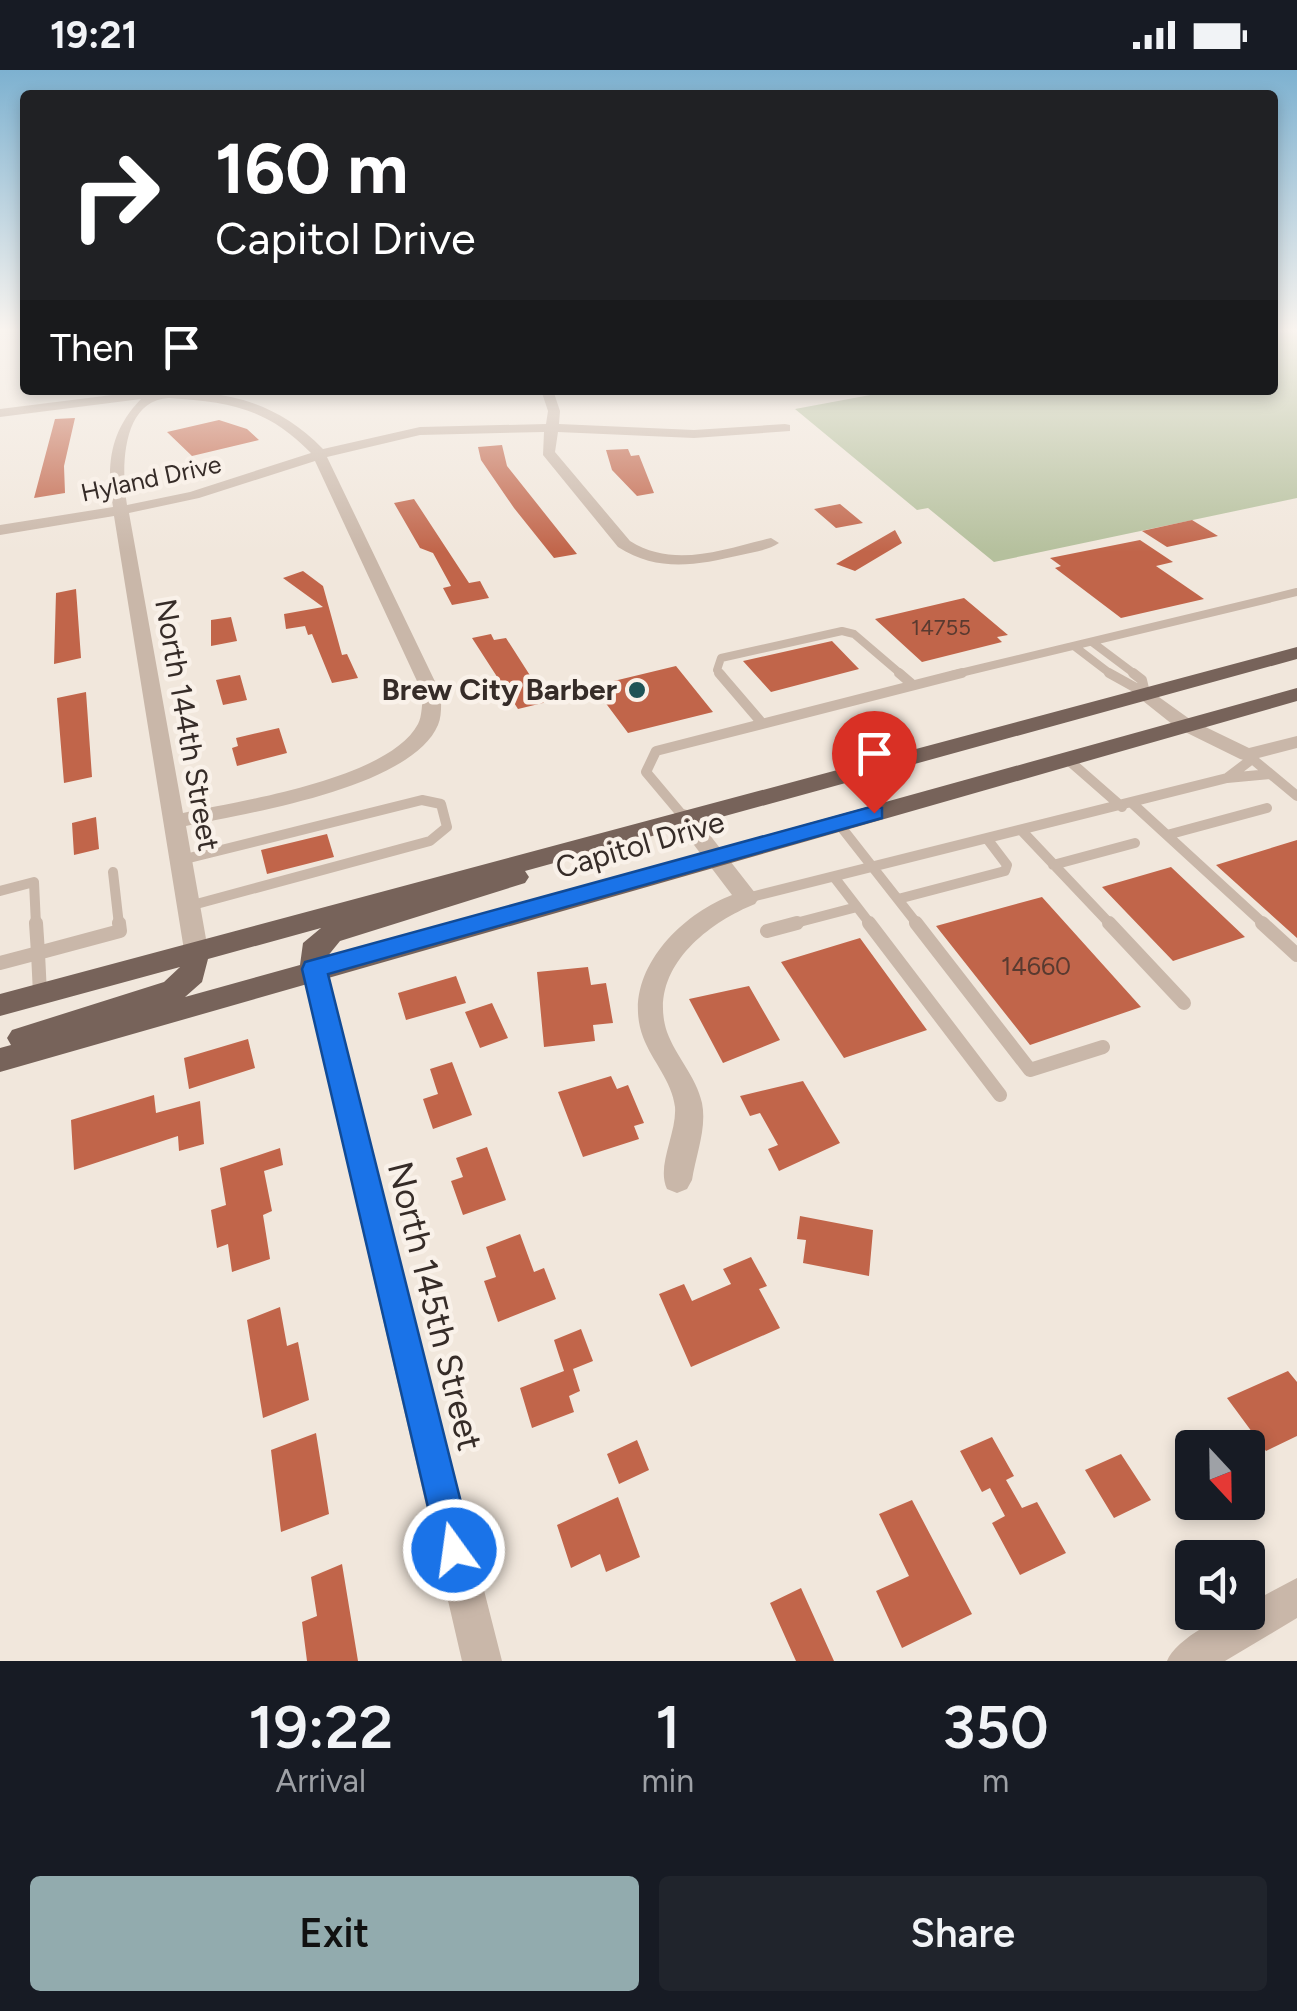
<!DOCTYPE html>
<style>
body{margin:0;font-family:Figtree,sans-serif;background:#20242c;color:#f1f3f6;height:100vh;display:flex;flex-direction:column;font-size:38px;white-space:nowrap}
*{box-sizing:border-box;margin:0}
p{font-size:32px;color:#9ea1a6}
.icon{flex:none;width:55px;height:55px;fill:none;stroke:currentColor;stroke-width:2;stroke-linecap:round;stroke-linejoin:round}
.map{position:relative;height:1591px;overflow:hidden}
.panel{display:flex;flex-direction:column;background:#171b24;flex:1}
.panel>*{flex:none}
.guide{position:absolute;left:20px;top:20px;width:1258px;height:305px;border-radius:10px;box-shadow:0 5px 15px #0003;background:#202124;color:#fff;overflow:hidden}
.needle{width:65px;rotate:158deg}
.buttons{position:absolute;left:1175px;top:1360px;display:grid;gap:20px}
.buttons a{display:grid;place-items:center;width:90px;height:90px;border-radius:10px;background:#171b24;box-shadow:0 5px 15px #0003;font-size:50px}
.pin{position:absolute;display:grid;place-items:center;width:85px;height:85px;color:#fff;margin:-102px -42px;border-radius:50% 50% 50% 0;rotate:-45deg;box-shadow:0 0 10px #0007}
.pin .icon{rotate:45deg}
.me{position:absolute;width:110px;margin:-55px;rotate:346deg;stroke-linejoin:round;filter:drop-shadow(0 0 8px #0008)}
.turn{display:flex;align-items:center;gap:35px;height:210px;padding:0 30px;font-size:45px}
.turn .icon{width:130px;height:130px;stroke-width:2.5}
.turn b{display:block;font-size:70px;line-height:85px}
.then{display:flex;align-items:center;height:95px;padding:0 30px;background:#0003;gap:20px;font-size:38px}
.eta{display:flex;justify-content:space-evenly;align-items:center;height:170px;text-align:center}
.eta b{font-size:60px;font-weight:600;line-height:70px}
.button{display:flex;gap:20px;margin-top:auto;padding:20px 30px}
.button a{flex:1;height:115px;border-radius:10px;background:#92abae;color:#111;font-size:40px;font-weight:600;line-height:115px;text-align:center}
.button a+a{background:#20242c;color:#f1f3f6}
.status{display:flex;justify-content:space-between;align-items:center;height:70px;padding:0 50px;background:#171b24;direction:ltr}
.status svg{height:28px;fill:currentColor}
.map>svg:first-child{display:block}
.green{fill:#b5c09d}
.building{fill:#c1654a}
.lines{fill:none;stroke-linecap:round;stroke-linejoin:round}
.service-far2{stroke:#c9b7a9;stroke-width:8}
.service-far1{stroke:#c9b7a9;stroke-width:10}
.service{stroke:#c9b7a9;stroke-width:14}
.minor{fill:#c9b7a9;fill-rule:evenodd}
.primary{fill:#77635a;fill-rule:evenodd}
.route{fill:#1a73e8;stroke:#114b97;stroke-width:2.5}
.poi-dot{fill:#1f5356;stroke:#f9f1e9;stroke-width:4}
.labels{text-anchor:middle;stroke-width:9;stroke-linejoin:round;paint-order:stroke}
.far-number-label{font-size:22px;fill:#593a30}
.far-street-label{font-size:25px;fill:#362c28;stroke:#f9f1e9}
.number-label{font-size:25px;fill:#593a30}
.poi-label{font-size:30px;font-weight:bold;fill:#362c28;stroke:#f9f1e9;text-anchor:end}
.street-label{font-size:30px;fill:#362c28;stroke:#f9f1e9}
.near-street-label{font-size:35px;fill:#362c28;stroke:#f9f1e9}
</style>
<div class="status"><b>19:21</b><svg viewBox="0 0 49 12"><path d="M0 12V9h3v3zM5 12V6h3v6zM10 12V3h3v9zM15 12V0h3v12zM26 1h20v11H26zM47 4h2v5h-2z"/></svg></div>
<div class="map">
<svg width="1297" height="1591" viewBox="0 0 1297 1591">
<rect width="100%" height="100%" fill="#f1e7dc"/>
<path class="green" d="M1273,259h24v169l-303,64 -66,-54 -11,2 -122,-101 102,-19h375z"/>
<path class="building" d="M75,348l-11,48 1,27 -31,5 21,-79z
M219,350l28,9 12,11 -67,16 -25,-24z
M502,375l5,21 70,88 -23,4 -40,-50 -33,-48 -3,-13z
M628,379l3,7 8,-1 15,38 -17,3 -25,-26 -6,-20z
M414,429l55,84 11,-2 9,17 -37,7 -9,-17 8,-2 -18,-33 -13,-5 -26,-45z
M840,434l23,19 -27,5 -22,-19z
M1192,450l26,16 -51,11 -25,-16z
M895,460l7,13 -47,28 -19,-7z
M1140,470l33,22 -17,4 48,33 -83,19 -66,-50 6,-2 -11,-8z
M303,501l20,15 19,69 5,-1 11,24 -26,5 -20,-49 -4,1 -3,-9 -19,3 -2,-15 39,-7 -40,-29z
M76,519l5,69 -27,6 2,-71z
M964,528l44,37 -11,2 5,5 -80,20 -47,-43z
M231,547l6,24 -26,5v-26z
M491,564l3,6 12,-2 41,64 -29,7 -46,-71z
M832,571l27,28 -88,23 -28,-31z
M676,596l37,46 -85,21 -35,-47z
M240,605l7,25 -24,5 -7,-25z
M86,622l6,85 -28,6 -7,-85z
M279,658l8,25 -50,13 -5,-18 6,-2 -2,-8z
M96,747l3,32 -25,6 -2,-32z
M327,764l7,23 -67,17 -6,-24z
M1297,770v98l-81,-73z
M1171,797l74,70 -72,24 -71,-74z
M1042,827l99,110 -111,38 -94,-119z
M860,868l67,92 -83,28 -63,-96z
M588,897l3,18 15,-2 7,40 -20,2 2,16 -51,6 -7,-75z
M456,906l10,27 -60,17 -8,-27z
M749,916l31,54 -57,23 -34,-64z
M492,933l16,35 -28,10 -15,-36z
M248,969l7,29 -66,21 -5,-31z
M452,992l20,53 -39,14 -10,-30 15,-5 -8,-25z
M611,1006l6,13 11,-4 16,38 -10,3 5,13 -56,18 -25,-65z
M803,1011l37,62 -61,28 -11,-22 10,-4 -18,-32 -10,3 -10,-20z
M154,1025l2,18 44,-12 4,43 -25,7 -1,-15 -104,34 -3,-50z
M487,1077l19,53 -43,15 -12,-34 12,-4 -7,-19z
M280,1078l3,17 -19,6 8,40 -9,4 7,44 -38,13 -4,-28 -11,4 -6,-38 15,-5 -6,-37z
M800,1146l73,14 -4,46 -66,-13 3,-23 -9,-1z
M520,1164l14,38 10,-4 12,31 -58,23 -14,-41 12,-4 -10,-30z
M751,1187l16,29 -8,3 21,39 -89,39 -32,-73 25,-10 8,17 39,-17 -8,-15z
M280,1237l7,39 11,-4 11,58 -46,18 -16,-98z
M581,1259l12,32 -20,8 7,22 -11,5 5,16 -42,16 -12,-40 44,-17 -10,-31z
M1288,1301l9,11v54l-31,15 -39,-53z
M316,1363l13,81 -48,18 -10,-82z
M992,1367l22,39 -8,4 16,28 15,-6 29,51 -46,22 -28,-52 13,-7 -15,-28 -8,4 -22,-41z
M637,1370l12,30 -30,14 -12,-30z
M1121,1384l30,46 -37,18 -29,-48z
M618,1427l22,60 -34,15 -6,-18 -29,14 -14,-43z
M912,1430l60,114 -70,34 -26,-57 33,-15 -30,-62z
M342,1494l16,97h-51l-5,-39 15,-6 -6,-39z
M801,1518l33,73h-38l-26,-58z"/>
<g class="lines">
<path class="service-far2" d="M1092,572l44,33
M1074,576l38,29
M722,605l-5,-5 4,-12 121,-27 12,3 48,41
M952,605l345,-83"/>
<path class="service-far1" d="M719,603l42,49
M899,603l14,12
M1109,603l36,20
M1133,603l9,7 3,13
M1250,687l47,39
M1066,688l56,49
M1252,689l-25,19 43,-4
M1133,734l132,121
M683,746l-37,-44 10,-21 306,-78
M838,753l80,102
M1022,761l89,94
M1167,765l100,-27
M181,790l241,-60 19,4 6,23 -17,14 -241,65
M1053,795l82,-22
M113,802l6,53
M834,807l37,48
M0,821l34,-9 2,43
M747,828l480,-120
M898,829l107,-28 2,-6 -19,-25
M788,855l69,-18"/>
<path class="service" d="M36,853l2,30 82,-22 -1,-8
M869,853l131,172
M916,853l114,147 73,-23
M1109,853l75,80
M1262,853l35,32
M767,861l30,-8
M0,893l38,-10 2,41"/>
<path class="minor" d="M152,320c68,0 121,8 171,59l97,-22 126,-3 2,-13 -7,-21h12l7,21 -1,13 135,6 91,-6 5,1v6l-96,7 -136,-6 -3,20 75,89c45,28 93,8 141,-3l8,5c-10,7 -25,9 -38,12 -44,10 -82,18 -123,-8l-75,-92 1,-23 -124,3 -93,22 114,237c0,9 1,22 -3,31 -27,63 -190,88 -252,101l22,124 -3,6h-18l-3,-6 -70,-434 -114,19v-10l113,-18c-7,-42 -3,-76 28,-108l-141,18v-8zM169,328c61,4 98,10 142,55l-121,39 -63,13c-6,-35 -6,-105 42,-107zM315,391l108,233c-1,9 -1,23 -5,30 -29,55 -178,77 -235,89l-54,-300 70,-15z
M1145,617l46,33 58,28 48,-12v12l-50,13 -7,-2 -63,-31 -39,-31v-8z
M683,739l8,2 68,87 -4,6c-50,20 -108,67 -88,128 9,25 29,44 35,71 5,25 -6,52 -10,77l-5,9 -10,4 -10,-4c-11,-23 10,-56 8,-82 -3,-26 -23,-46 -32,-70 -23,-62 36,-122 89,-142l-60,-79z
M314,890l9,2 3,7 176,692h-40l-160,-692 3,-7z
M1297,1508v40l-72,43h-58c9,-22 57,-49 81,-49v-8z"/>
<path class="primary" d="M1297,577v12l-772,212 4,6 -4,6 -185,58 -13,16 970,-269v13l-1297,371v-24l11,-3 -4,-7 5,-8 152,-48 16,-15 -180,49v-22zM321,858l-18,15 -3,22 -115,32 17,-15 6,-23z"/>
</g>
<linearGradient id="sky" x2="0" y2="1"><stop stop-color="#7db1d0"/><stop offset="0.54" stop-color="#f9f4ef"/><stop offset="1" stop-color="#f9f4ef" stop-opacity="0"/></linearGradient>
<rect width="1297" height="482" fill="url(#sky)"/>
<path class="route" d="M874,736l8,2v10l-554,156 145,576 -5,13 -14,6 -13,-6 -139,-594 3,-7z"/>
<circle class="poi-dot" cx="637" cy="620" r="10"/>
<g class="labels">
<g class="far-number-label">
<text x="941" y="565">14755</text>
</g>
<g class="far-street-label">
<text transform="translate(151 408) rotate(-12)" y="9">Hyland Drive</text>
</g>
<g class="number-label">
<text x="1036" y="905">14660</text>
</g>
<g class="poi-label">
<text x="617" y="630">Brew City Barber</text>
</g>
<g class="street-label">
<text transform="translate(187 655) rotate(80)" y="10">North 144th Street</text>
<text transform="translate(640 775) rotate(-16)" y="10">Capitol Drive</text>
</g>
<g class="near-street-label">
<text transform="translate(435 1236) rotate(76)" y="12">North 145th Street</text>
</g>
</g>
</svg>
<div class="buttons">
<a><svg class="needle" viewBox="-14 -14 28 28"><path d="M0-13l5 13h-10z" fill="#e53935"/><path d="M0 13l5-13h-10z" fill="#9ea1a6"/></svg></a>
<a><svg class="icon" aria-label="sound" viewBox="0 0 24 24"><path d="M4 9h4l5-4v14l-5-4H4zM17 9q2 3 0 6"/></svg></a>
</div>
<div class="pin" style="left:874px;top:743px;background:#d93025"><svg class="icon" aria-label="arrive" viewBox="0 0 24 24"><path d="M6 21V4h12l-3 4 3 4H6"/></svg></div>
<svg class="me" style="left:454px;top:1480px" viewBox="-20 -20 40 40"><circle r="17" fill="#1a73e8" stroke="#fff" stroke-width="3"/><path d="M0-11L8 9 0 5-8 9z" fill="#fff"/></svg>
<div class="guide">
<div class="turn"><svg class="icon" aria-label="right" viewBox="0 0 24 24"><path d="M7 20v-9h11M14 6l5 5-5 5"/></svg><div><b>160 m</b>Capitol Drive</div></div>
<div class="then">Then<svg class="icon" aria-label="arrive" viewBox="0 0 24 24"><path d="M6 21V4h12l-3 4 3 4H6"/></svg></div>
</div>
</div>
<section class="panel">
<div class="eta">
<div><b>19:22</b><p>Arrival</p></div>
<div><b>1</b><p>min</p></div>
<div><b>350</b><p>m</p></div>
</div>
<div class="button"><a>Exit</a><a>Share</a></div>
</section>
